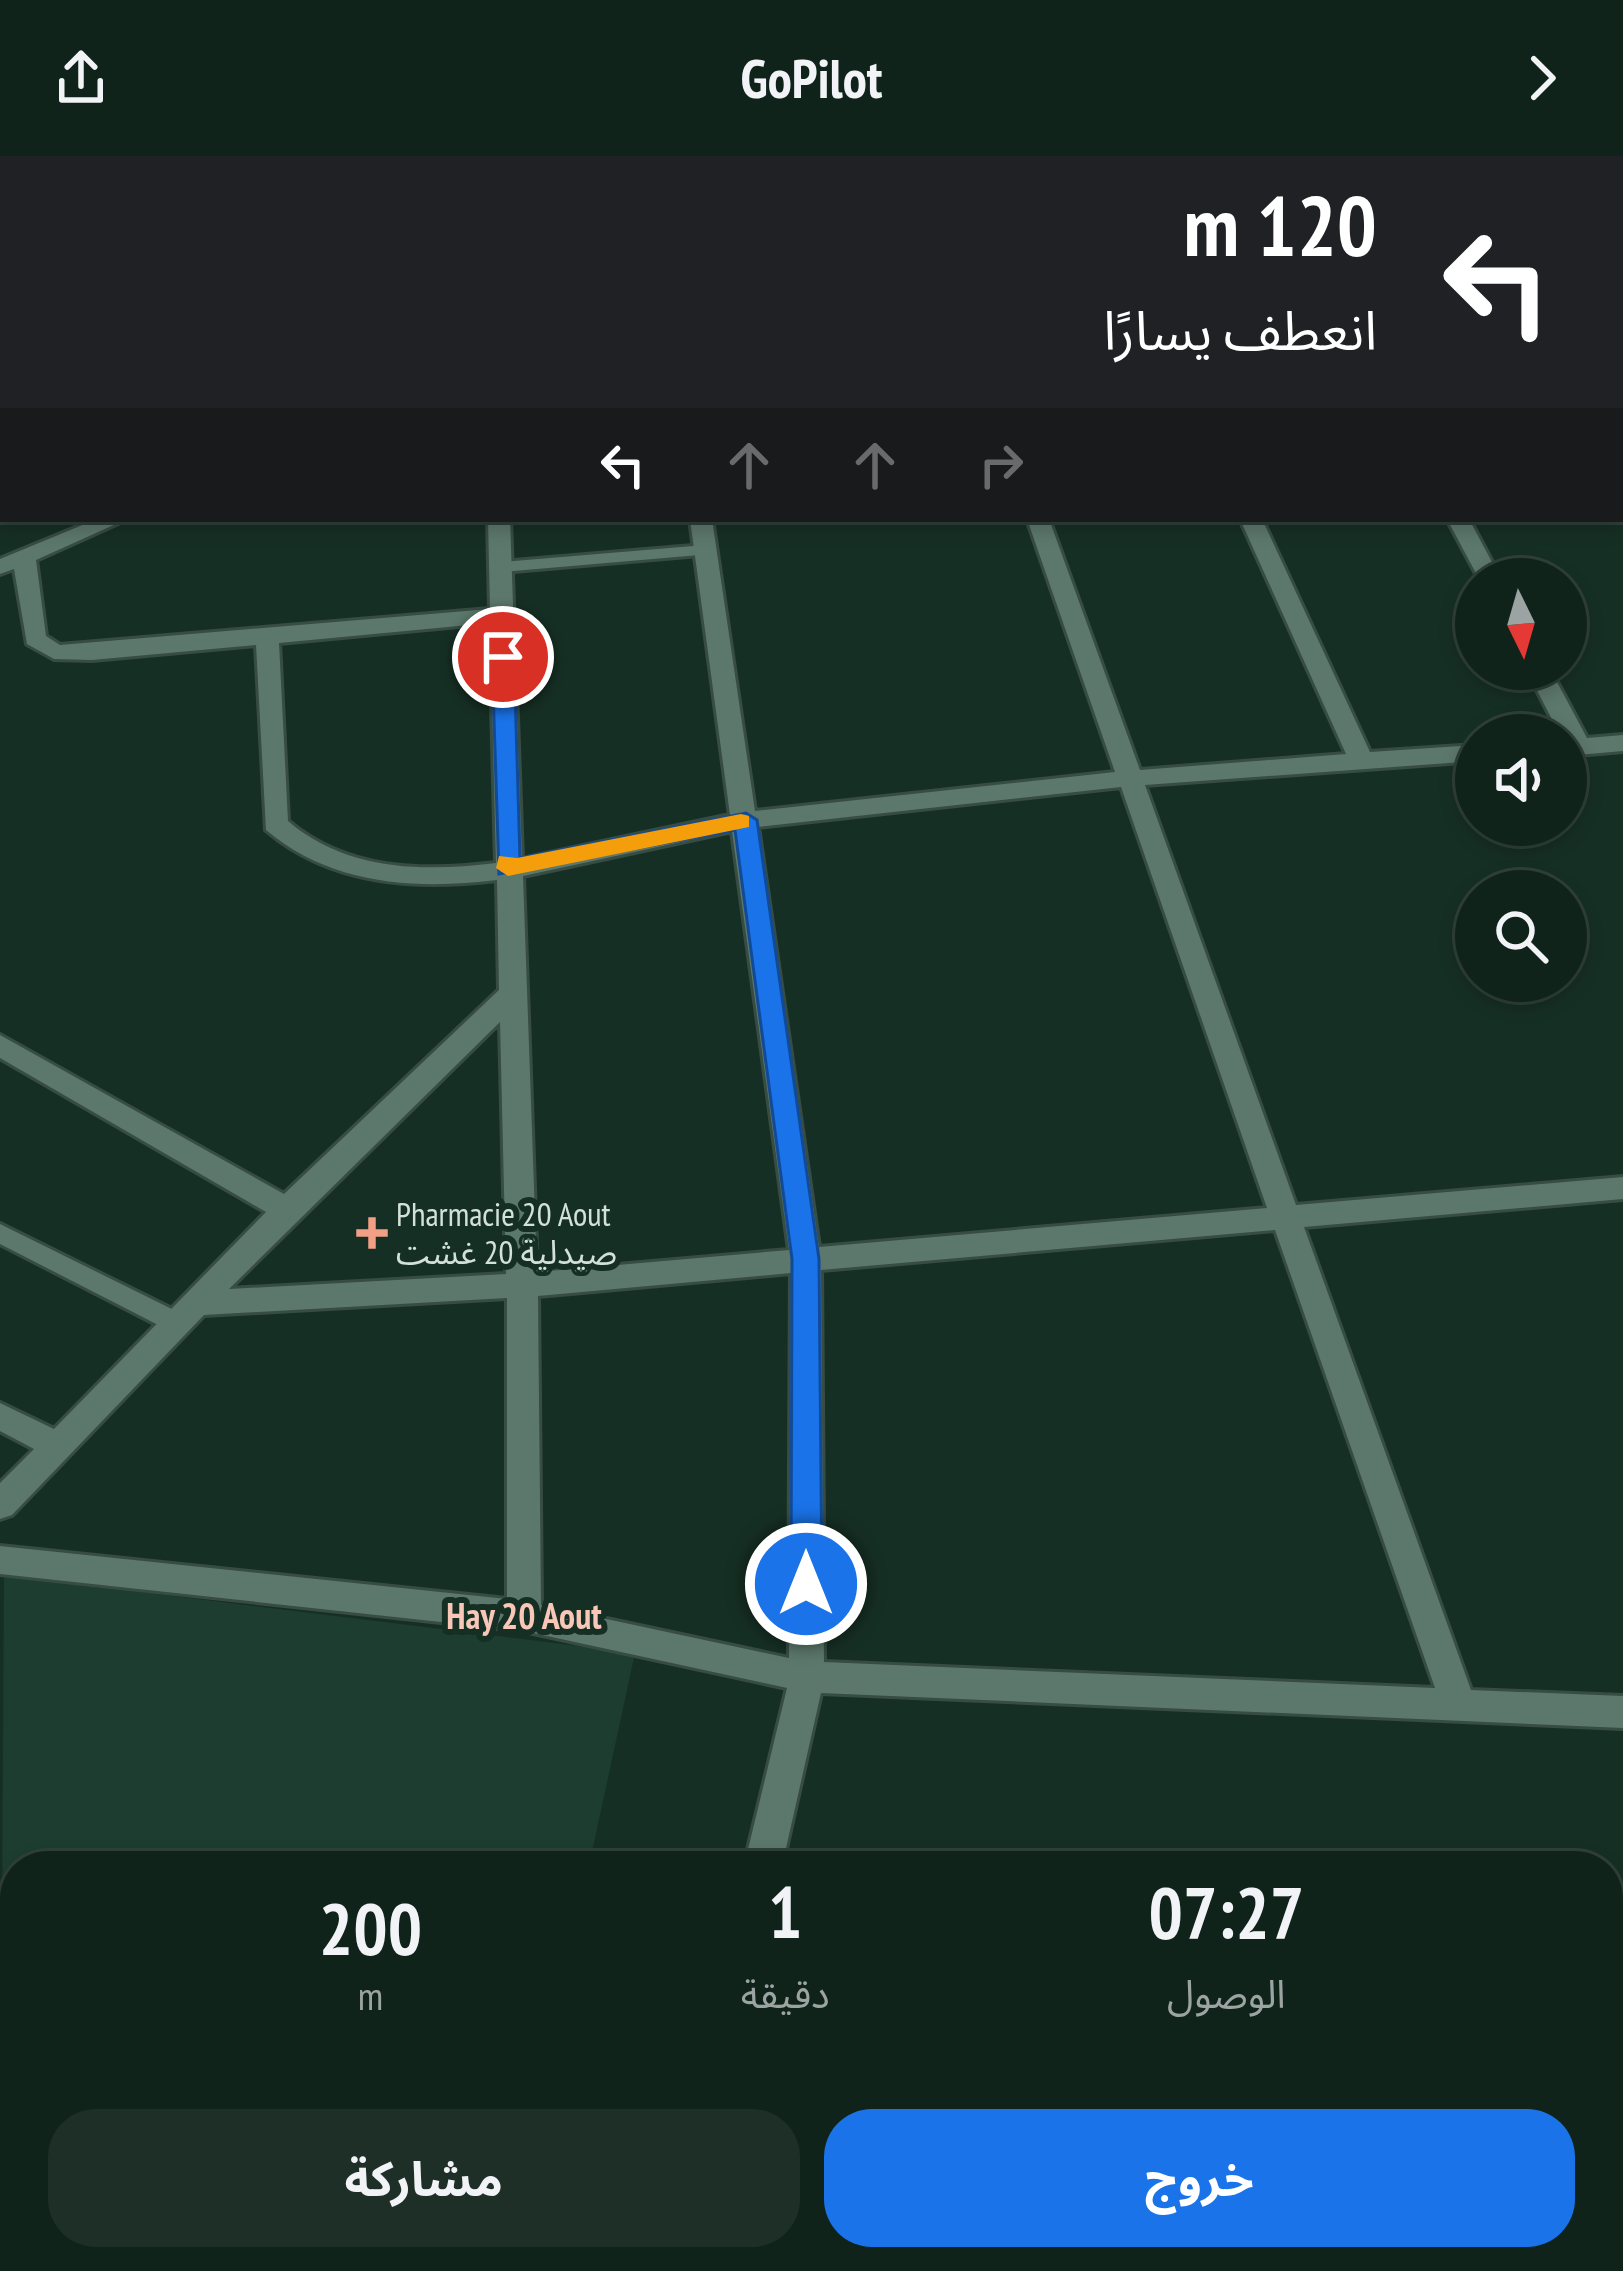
<!DOCTYPE html>
<html lang="ar">
<meta charset="utf-8">
<style>
body{margin:0;font-family:"PT Sans Narrow","Noto Sans Arabic",sans-serif;background:#1e2f28;color:#f1f3f6;direction:rtl;height:100vh;display:flex;flex-direction:column;font-size:45px;white-space:nowrap}
*{box-sizing:border-box;margin:0}
p{font-size:39px;color:#9ca4a3}
.icon{flex:none;width:66px;height:66px;fill:none;stroke:currentColor;stroke-width:2;stroke-linecap:round;stroke-linejoin:round}
.map{position:relative;flex:1;overflow:hidden;direction:ltr}
.details{position:absolute;left:0px;top:1695px;width:1623px;height:420px;display:flex;flex-direction:column;background:#10231b;border-radius:48px 48px 0 0;box-shadow:0 6px 18px #0003,0 0 0 3px #30403a;direction:rtl}
.details>*{flex:none}
.hud{position:absolute;left:0px;top:0px;width:1623px;height:366px;box-shadow:0 6px 18px #0003,0 0 0 3px #30403a;direction:rtl;background:#202124;color:#fff;overflow:hidden}
.needle{width:78px;rotate:175deg}
.tools{position:absolute;left:1455px;top:402px;display:grid;gap:24px}
.tools a{display:grid;place-items:center;width:132px;height:132px;border-radius:50%;background:#10231b;box-shadow:0 6px 18px #0003,0 0 0 3px #30403a;font-size:60px}
.pin{position:absolute;display:grid;place-items:center;width:102px;height:102px;color:#fff;margin:-51px;border:6px solid #fff;border-radius:50%;box-shadow:0 3px 12px #0007}
.me{position:absolute;width:132px;margin:-66px;rotate:0deg;stroke-linejoin:round;filter:drop-shadow(0 0 9px #0008)}
.turn{display:flex;align-items:center;gap:42px;height:252px;padding:0 48px;font-size:54px}
.turn .icon{width:156px;height:156px;stroke-width:2.5}
.turn b{display:block;font-size:84px;line-height:102px}
.lanes{display:flex;align-items:center;height:114px;padding:0 48px;background:#0003;justify-content:center;gap:60px;direction:ltr}
.lanes .off{opacity:.35}
.eta{display:flex;justify-content:space-evenly;align-items:center;height:204px;text-align:center}
.eta b{font-size:72px;font-weight:700;line-height:84px}
.action{display:flex;gap:24px;margin-top:auto;padding:24px 48px}
.action a{flex:1;height:138px;border-radius:48px;background:#1a73e8;color:#fff;font-size:48px;font-weight:700;line-height:138px;text-align:center}
.action a+a{background:#1e2f28;color:#f1f3f6}
header{display:flex;justify-content:space-between;align-items:center;height:156px;padding:0 48px;background:#10231b;font-size:54px;font-weight:700}
.map>svg:first-child{display:block}
.built{fill:#1c3d30}
.building{fill:#13563f;stroke:#587367;stroke-width:3}
.lines{fill:none;stroke-linecap:round;stroke-linejoin:round}
.service-casing{stroke:#374c43;stroke-width:6}
.minor-casing{stroke:#374c43;stroke-width:6}
.service{fill:#5c776b;fill-rule:evenodd}
.minor{fill:#5c776b;fill-rule:evenodd}
.route{fill:#1a73e8;stroke:#114b97;stroke-width:3}
.slow{fill:#f59e0b}
.poi-dot{fill:#f39f85;stroke:#162f24;stroke-width:4.5}
.labels{text-anchor:middle;stroke-width:12;stroke-linejoin:round;paint-order:stroke}
.poi-label{font-size:33px;fill:#d2e1da;stroke:#162f24;text-anchor:start}
.neighbourhood-label{font-size:36px;font-weight:bold;fill:#f8c7b8;stroke:#162f24}
</style>
<header><svg class="icon" aria-label="forward" viewBox="0 0 24 24"><path d="M9 5l7 7-7 7"/></svg>GoPilot<svg class="icon" aria-label="share" viewBox="0 0 24 24"><path d="M12 15V3M7 8l5-5 5 5M5 13v7h14v-7"/></svg></header>
<div class="map">
<svg width="1623" height="2115" viewBox="0 0 1623 2115">
<rect width="100%" height="100%" fill="#162f24"/>
<path class="built" d="M39,0h506l-502,3z
M4,1419l631,78 -46,213h-574v390h489l-3,15h-501z"/>
<path class="building" d="M824,2100h394l-3,15h-396z"/>
<g class="lines">
<g class="service-casing">
<path id="service" d="M858,0h15v1l-13,2z
M705,389l9,5 -3,4 -210,18 -9,-5 9,-5z
M0,1068l188,93 3,7 -3,7h-18l-170,-87z"/>
</g>
<g class="minor-casing">
<path id="minor" d="M920,0h18l1,3h-18z
M1131,0h75l-77,3z
M1311,0h18l2,3h-18z
M1595,0h19l2,3h-19z
M1620,15l3,1v15l-3,-1z
M1620,135h3v12h-3z
M0,154l3,1v12l-3,-1z
M1620,238h3l-3,13z
M1620,315l3,1v18l-3,-1z
M97,363h30l-91,41 10,76 14,9 430,-36 -2,-90h22l12,340 208,-44 -40,-296h22l43,292 360,-39 -88,-253h22l91,251 206,-16 -106,-235h22l108,233 106,-7v16l-331,24 151,420 327,-28v22l-319,28 167,463 152,6v32l-802,-35 -39,173h-38l43,-178 -263,-57 -524,-57v-28l507,53v-301l-303,17 -192,200 -12,4v-36l34,-34 -34,-18v-28l54,26 212,-217 -266,-154v-23l284,159 215,-204 -2,-110c-82,10 -166,5 -231,-50l-10,-185 -164,15 -38,-1 -27,-15 -13,-75 -14,5v-15zM490,467l6,240c-74,9 -149,8 -208,-42l-9,-178zM1121,631l146,421 -448,39 -61,-420zM732,675l57,419 -252,22 -14,-396zM500,866l6,252 -277,15zM1275,1074l160,458 -611,-26 -3,-392zM791,1117l-2,385 -248,-53 -3,-309z
M1447,363h22l32,60h-22z
M1526,513h24l37,69 36,-3v16l-57,5v-21h-6z
M1623,2049v42l-15,2v-42z
M653,2100h42l-3,15h-42z
M1452,2100h42l-2,15h-42z"/>
</g>
<use href="#service" class="service"/>
<use href="#minor" class="minor"/>
</g>
<path class="route" d="M503,495l11,6 6,201 226,-45 11,7 62,439 3,325 -16,13 -15,-13 1,-325 -57,-429 -236,44 -7,-217z"/>
<path class="slow" d="M741,658l8,2v11l-241,49 -12,-8 3,-12 18,2z"/>
<path class="poi-dot" d="M366 1059h12v12h12v12h-12v12h-12v-12h-12v-12h12z"/>
<g class="labels">
<g class="poi-label">
<text x="396" y="1070">Pharmacie 20 Aout<tspan x="396" dy="38">صيدلية 20 غشت</tspan></text>
</g>
<g class="neighbourhood-label">
<text x="524" y="1473">Hay 20 Aout</text>
</g>
</g>
</svg>
<div class="tools">
<a><svg class="needle" viewBox="-14 -14 28 28"><path d="M0-13l5 13h-10z" fill="#e53935"/><path d="M0 13l5-13h-10z" fill="#9ca4a3"/></svg></a>
<a><svg class="icon" aria-label="sound" viewBox="0 0 24 24"><path d="M4 9h4l5-4v14l-5-4H4zM17 9q2 3 0 6"/></svg></a>
<a><svg class="icon" aria-label="search" viewBox="0 0 24 24"><circle cx="10" cy="10" r="6"/><path d="M15 15l6 6"/></svg></a>
</div>
<div class="pin" style="left:503px;top:501px;background:#d93025"><svg class="icon" aria-label="arrive" viewBox="0 0 24 24"><path d="M6 21V4h12l-3 4 3 4H6"/></svg></div>
<svg class="me" style="left:806px;top:1428px" viewBox="-20 -20 40 40"><circle r="17" fill="#1a73e8" stroke="#fff" stroke-width="3"/><path d="M0-11L8 9 0 5-8 9z" fill="#fff"/></svg>
<div class="hud">
<div class="turn"><svg class="icon" aria-label="left" viewBox="0 0 24 24"><path d="M17 20v-9H6M10 6l-5 5 5 5"/></svg><div><b>120 m</b>انعطف يسارًا</div></div>
<div class="lanes"><svg class="icon" aria-label="left" viewBox="0 0 24 24"><path d="M17 20v-9H6M10 6l-5 5 5 5"/></svg><svg class="icon off" aria-label="ahead" viewBox="0 0 24 24"><path d="M12 20V5M6 11l6-6 6 6"/></svg><svg class="icon off" aria-label="ahead" viewBox="0 0 24 24"><path d="M12 20V5M6 11l6-6 6 6"/></svg><svg class="icon off" aria-label="right" viewBox="0 0 24 24"><path d="M7 20v-9h11M14 6l5 5-5 5"/></svg></div>
</div>
<section class="details">
<div class="eta">
<div><b>07:27</b><p>الوصول</p></div>
<div><b>1</b><p>دقيقة</p></div>
<div><b>200</b><p>m</p></div>
</div>
<div class="action"><a>خروج</a><a>مشاركة</a></div>
</section>
</div>
